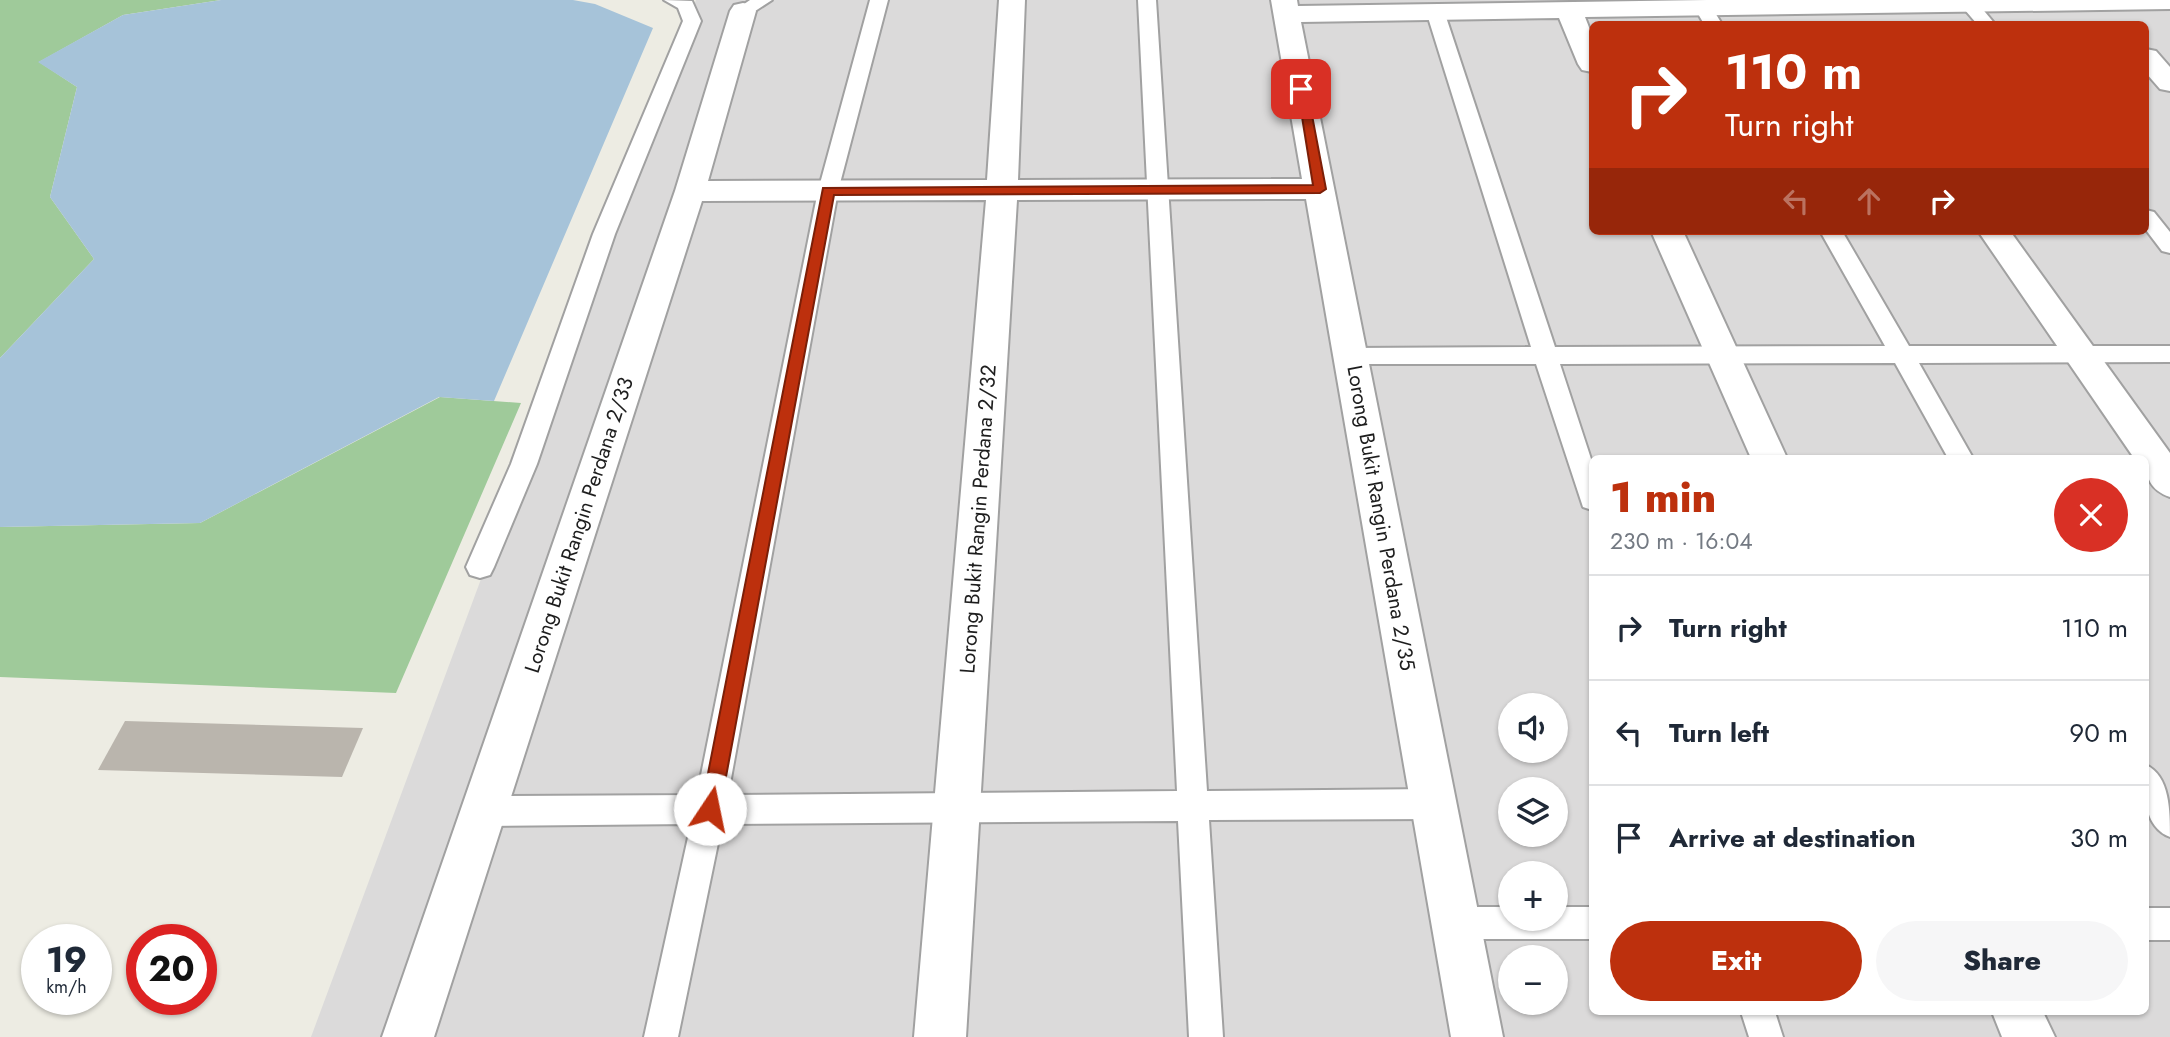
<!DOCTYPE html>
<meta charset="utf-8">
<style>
body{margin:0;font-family:Jost,sans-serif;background:#f6f6f7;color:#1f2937;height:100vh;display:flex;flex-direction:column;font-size:26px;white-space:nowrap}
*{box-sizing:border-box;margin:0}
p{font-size:23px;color:#747a83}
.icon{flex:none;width:38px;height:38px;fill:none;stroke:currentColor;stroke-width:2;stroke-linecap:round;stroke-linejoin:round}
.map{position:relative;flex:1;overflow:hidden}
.drawer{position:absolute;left:1589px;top:455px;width:560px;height:560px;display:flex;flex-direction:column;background:#fff;border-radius:10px;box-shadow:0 2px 5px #0004}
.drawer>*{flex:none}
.guide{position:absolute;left:1589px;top:21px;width:560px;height:214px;border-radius:10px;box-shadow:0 2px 5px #0004;background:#bd300d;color:#fff;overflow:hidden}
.controls{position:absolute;left:1498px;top:693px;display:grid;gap:14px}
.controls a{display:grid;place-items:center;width:70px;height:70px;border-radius:50%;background:#fff;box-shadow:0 2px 5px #0004;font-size:35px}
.speed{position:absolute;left:21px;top:924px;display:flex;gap:14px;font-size:35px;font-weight:700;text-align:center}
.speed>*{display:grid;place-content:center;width:91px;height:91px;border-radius:50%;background:#fff;box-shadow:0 2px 5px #0004;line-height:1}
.speed small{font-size:18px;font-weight:400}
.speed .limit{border:10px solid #d22;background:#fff;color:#111}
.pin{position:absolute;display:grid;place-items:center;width:60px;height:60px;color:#fff;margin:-30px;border-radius:14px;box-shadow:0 4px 10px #0006}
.me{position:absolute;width:77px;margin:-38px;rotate:11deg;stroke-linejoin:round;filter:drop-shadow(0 0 5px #0008)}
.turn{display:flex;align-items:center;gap:24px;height:147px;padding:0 21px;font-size:32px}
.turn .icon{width:91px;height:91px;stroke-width:2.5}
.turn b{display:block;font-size:49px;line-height:60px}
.lanes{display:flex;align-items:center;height:66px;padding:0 21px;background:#0003;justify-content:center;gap:35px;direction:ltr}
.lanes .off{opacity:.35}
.round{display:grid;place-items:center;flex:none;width:74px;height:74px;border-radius:37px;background:#f6f6f7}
.head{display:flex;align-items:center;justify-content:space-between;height:119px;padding:0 21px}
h1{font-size:42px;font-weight:800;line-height:52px;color:#bd300d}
.cta{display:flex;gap:14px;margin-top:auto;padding:14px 21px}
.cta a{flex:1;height:80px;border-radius:42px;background:#bd300d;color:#fff;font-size:28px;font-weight:800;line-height:80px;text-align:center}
.cta a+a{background:#f6f6f7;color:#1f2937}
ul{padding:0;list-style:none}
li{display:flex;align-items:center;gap:21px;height:105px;padding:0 21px;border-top:2px solid #e0e1e3}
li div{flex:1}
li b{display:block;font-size:26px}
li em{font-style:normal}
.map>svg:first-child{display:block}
.residential{fill:#dbdada;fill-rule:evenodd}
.forest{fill:#9fca9a}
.water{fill:#a6c3d9}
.building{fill:#bab5ad}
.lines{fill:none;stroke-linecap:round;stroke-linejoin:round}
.lane-casing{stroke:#a1a1a1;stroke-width:4}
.street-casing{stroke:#a1a1a1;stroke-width:4}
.lane{fill:#fff;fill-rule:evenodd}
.street{fill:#fff;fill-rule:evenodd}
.route{fill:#bd300d;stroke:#7b1f08;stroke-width:2}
.labels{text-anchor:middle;stroke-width:7;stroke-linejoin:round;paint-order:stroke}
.street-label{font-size:21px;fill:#1d1d1d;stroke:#fff}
</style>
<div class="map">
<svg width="2170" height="1037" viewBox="0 0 2170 1037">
<rect width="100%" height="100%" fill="#edece3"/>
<path class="residential" d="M696,0h1474v1037h-1859zM1592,24h554v207h-554zM1592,458h554v554h-554zM1510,705h46v46h-46zM1510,789h46v46h-46zM1510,873h46v46h-46zM1510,957h46v46h-46z"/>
<path class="forest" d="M0,0h221l-98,15 -84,47 38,25 -27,110 44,62 -94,99z
M440,397l81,6 -125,290 -396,-16v-150l200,-4z"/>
<path class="water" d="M221,0h352l22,4 58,24 -159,373 -55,-4 -239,126 -200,4v-169l94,-99 -44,-62 27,-110 -39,-25 85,-47z"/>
<path class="building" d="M125,721l238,7 -21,49 -244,-7z"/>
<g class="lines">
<g class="lane-casing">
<path id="lane" d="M664,0l28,1 9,20 -86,213 -78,230 -43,103 -4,8 -10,3 -10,-3 -4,-8 45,-103 82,-230 90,-213 -5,-13z
M750,0h22l-23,15h-12l-3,-4z
M870,0h18l-50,191 -110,604 449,-4 -39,-791h18l51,791 227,-2 11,5 4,10 -4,10 -11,5 -225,1 14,217h-34l-11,-216 -456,3 -44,213h-34l47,-213 -208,2 -11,-5 -5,-10 5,-10 11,-5 214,-1 121,-604z
M1961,0h14l20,24h-18l-18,-21z
M1703,2l6,1 13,21h-18l-10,-17z
M1435,6l9,5 111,336 330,-1 -65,-115h22l67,115h261v16l-251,1 54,95h-25l-53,-95 -335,1 32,98v48l-9,-3 -47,-143h-185l-8,-2 -4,-6 4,-6 8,-2 180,-1 -105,-336z
M2146,210l8,2 16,20v21l-8,-2 -16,-21z
M2146,765c24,11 24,46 24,72 -28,-11 -26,-47 -24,-72z
M1456,907h54v12h46v-12h36v32h-136l-12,-4 -4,-12 4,-12z
M2146,908h24v32h-24z
M1741,1012h34l8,25h-34z"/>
</g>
<g class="street-casing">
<path id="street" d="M999,0h26l-7,180 284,-1 -31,-179h26l1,6 409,-6h463v9l-585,8 7,18v37l-10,-2 -4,-6 -19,-46 -258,4 202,1015h-52l-145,-838 -289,1 -51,837h-52l72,-837 -284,1 -268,836h-52l293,-846 55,-180 4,-6 9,-2 9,2 4,6 -48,170 279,-1z
M2146,49l10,2 14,16v24l-10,-2 -14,-16z
M1651,231h32l104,227h-36z
M1978,231h32l160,222v44c-20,-7 -24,-19 -24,-39h-12z
M1992,1012h51l12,25h-53z"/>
</g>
<use href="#lane" class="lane"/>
<use href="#street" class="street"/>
</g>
<path class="route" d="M1297,86l10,3 19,100 -6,4 -486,2 -114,614 -3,6 -7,3 -6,-3 -3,-6 122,-621 490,-3z"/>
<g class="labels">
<g class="street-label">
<text transform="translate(1381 518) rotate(80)" y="7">Lorong Bukit Rangin Perdana 2/35</text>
<text transform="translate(978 519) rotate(-86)" y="7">Lorong Bukit Rangin Perdana 2/32</text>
<text transform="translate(579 525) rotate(-72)" y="7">Lorong Bukit Rangin Perdana 2/33</text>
</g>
</g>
</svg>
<div class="controls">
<a><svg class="icon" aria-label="sound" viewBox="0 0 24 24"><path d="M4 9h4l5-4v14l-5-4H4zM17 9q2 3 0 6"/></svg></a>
<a><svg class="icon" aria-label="layers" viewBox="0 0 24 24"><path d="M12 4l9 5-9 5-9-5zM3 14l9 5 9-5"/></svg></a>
<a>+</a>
<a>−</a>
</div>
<div class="speed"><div>19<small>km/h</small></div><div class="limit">20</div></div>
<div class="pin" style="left:1301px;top:89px;background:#d93025"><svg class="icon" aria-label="arrive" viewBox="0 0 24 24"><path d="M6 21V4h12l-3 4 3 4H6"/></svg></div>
<svg class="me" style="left:710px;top:809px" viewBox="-20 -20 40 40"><circle r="19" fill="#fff"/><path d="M0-13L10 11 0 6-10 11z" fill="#bd300d"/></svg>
<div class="guide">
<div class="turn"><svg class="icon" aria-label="right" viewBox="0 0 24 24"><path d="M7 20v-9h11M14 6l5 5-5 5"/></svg><div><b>110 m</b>Turn right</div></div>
<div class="lanes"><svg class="icon off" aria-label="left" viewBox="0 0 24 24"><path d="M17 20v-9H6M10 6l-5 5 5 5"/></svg><svg class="icon off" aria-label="ahead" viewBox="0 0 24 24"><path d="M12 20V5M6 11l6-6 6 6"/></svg><svg class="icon" aria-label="right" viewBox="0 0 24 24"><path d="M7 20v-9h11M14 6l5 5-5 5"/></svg></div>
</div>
<section class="drawer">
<div class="head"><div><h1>1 min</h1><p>230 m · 16:04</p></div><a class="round" style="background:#d93025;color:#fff"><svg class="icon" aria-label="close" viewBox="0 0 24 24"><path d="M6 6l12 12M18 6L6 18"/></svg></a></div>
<ul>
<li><svg class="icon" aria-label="right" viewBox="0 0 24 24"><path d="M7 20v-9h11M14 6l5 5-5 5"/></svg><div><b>Turn right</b></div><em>110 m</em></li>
<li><svg class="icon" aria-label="left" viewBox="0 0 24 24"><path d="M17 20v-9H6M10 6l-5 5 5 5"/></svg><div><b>Turn left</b></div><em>90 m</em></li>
<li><svg class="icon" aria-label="arrive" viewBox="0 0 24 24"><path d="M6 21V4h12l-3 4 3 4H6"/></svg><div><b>Arrive at destination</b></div><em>30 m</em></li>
</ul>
<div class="cta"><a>Exit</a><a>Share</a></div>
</section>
</div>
